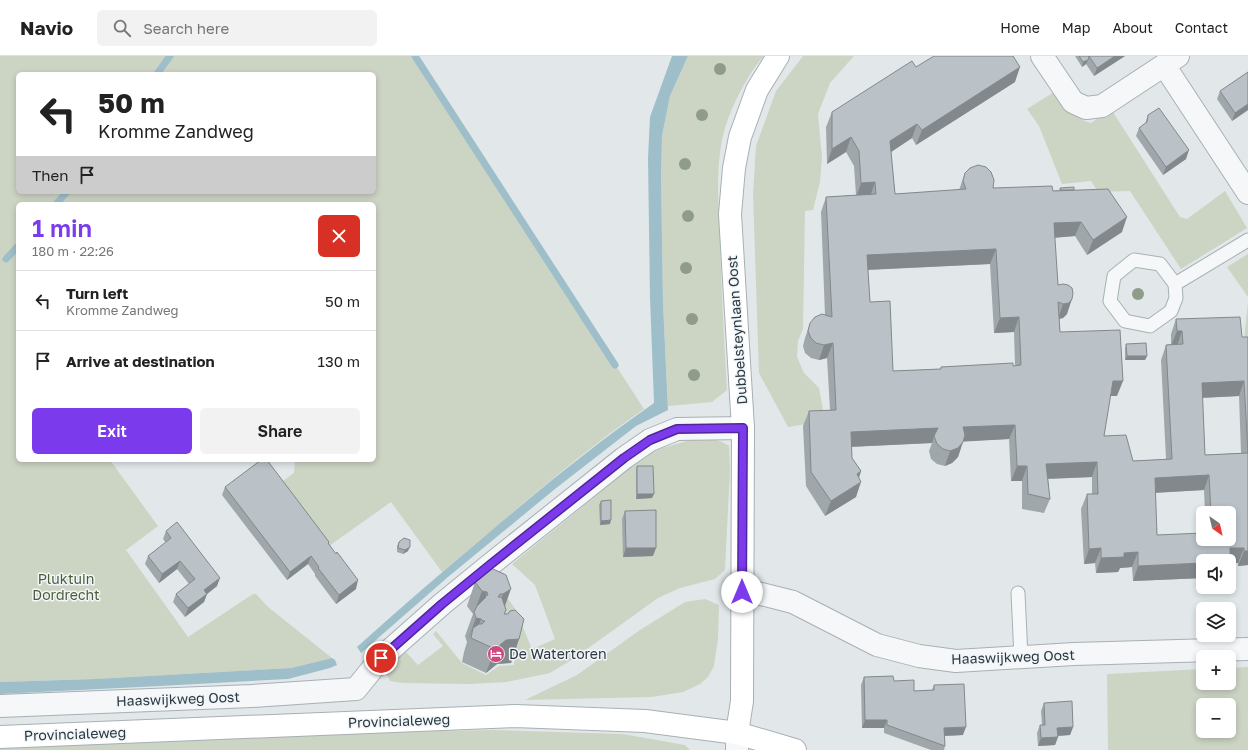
<!DOCTYPE html>
<meta charset="utf-8">
<style>
body{margin:0;font-family:"Golos Text",sans-serif;background:#f2f2f2;color:#222;height:100vh;display:flex;flex-direction:column;font-size:15px;white-space:nowrap}
*{box-sizing:border-box;margin:0}
p{font-size:13px;color:#767676}
.icon{flex:none;width:22px;height:22px;fill:none;stroke:currentColor;stroke-width:2;stroke-linecap:round;stroke-linejoin:round}
.map{position:relative;flex:1;overflow:hidden}
.side{position:absolute;left:16px;top:146px;width:360px;height:260px;display:flex;flex-direction:column;background:#fff;border-radius:6px;box-shadow:0 2px 6px #0003}
.side>*{flex:none}
.hud{position:absolute;left:16px;top:16px;width:360px;height:122px;border-radius:6px;box-shadow:0 2px 6px #0003;background:#fff;color:#222;overflow:hidden}
.needle{width:26px;rotate:146deg}
.tools{position:absolute;left:1196px;top:450px;display:grid;gap:8px}
.tools a{display:grid;place-items:center;width:40px;height:40px;border-radius:6px;background:#fff;box-shadow:0 2px 6px #0003;font-size:20px}
.pin{position:absolute;display:grid;place-items:center;width:34px;height:34px;color:#fff;margin:-17px;border:2px solid #fff;border-radius:50%;box-shadow:0 1px 4px #0007}
.me{position:absolute;width:44px;margin:-22px;rotate:0deg;stroke-linejoin:round;filter:drop-shadow(0 0 3px #0008)}
.turn{display:flex;align-items:center;gap:14px;height:84px;padding:0 16px;font-size:18px}
.turn .icon{width:52px;height:52px;stroke-width:2.5}
.turn b{display:block;font-size:28px;line-height:34px}
.then{display:flex;align-items:center;height:38px;padding:0 16px;background:#0003;gap:8px;font-size:15px}
.round{display:grid;place-items:center;flex:none;width:42px;height:42px;border-radius:6px;background:#f2f2f2}
.summary{display:flex;align-items:center;justify-content:space-between;height:68px;padding:0 16px}
h1{font-size:24px;font-weight:600;line-height:30px;color:#7c3aed}
.action{display:flex;gap:8px;margin-top:auto;padding:8px 16px}
.action a{flex:1;height:46px;border-radius:6px;background:#7c3aed;color:#fff;font-size:16px;font-weight:600;line-height:46px;text-align:center}
.action a+a{background:#f2f2f2;color:#222}
ul{padding:0;list-style:none}
li{display:flex;align-items:center;gap:12px;height:60px;padding:0 16px;border-top:1px solid #e0e0e0}
li div{flex:1}
li b{display:block;font-size:15px}
li em{font-style:normal}
header{display:flex;align-items:center;gap:24px;box-sizing:border-box;height:56px;padding:0 20px;background:#fff;border-bottom:1px solid #e0e0e0}
header strong{font-size:19px}
nav{display:flex;gap:22px;margin-inline-start:auto;font-size:14px}
.search{width:280px;height:36px;background:#f2f2f2;display:flex;align-items:center;gap:10px;box-sizing:border-box;padding:0 14px;border-radius:6px;color:#767676;font-size:15px}
.map>svg:first-child{display:block}
.green{fill:#ccd4c4;fill-rule:evenodd}
.water{fill:#9ebfca}
.lines{fill:none;stroke-linecap:round;stroke-linejoin:round}
.stream{stroke:#9ebfca;stroke-width:7}
.lane-casing{stroke:#a7b0b4;stroke-width:15}
.street-casing{stroke:#a7b0b4;stroke-width:24}
.secondary-casing{stroke:#a7b0b4;stroke-width:24}
.lane{stroke:#f5f7f9;stroke-width:13}
.street{stroke:#f5f7f9;stroke-width:22}
.secondary{stroke:#fff;stroke-width:22}
.tree{fill:#8e9c88}
.wall{fill:#a0a7ab;fill-rule:evenodd}
.shaded-wall{fill:#82888b}
.building{fill:#bac2c7;stroke:#82888b;fill-rule:evenodd}
.route-casing{stroke:#51269a;stroke-width:10}
.route{stroke:#7c3aed;stroke-width:7}
.labels{text-anchor:middle;stroke-width:3;stroke-linejoin:round;paint-order:stroke}
.street-label{font-size:14px;fill:#2a3942;stroke:#f2f6f8}
.park-label{font-size:14px;fill:#495e38;stroke:#f2f6f8}
.poi-label{font-size:14px;fill:#2a3942;stroke:#f2f6f8;text-anchor:start}
</style>
<header>
<strong>Navio</strong>
<div class="search"><svg class="icon" aria-label="search" viewBox="0 0 24 24"><circle cx="10" cy="10" r="6"/><path d="M15 15l6 6"/></svg>Search here</div>
<nav><a>Home</a><a>Map</a><a>About</a><a>Contact</a></nav>
</header>
<div class="map">
<svg width="1248" height="694" viewBox="0 0 1248 694">
<rect width="100%" height="100%" fill="#e2e8ea"/>
<path class="green" d="M0,0h415l229,353c-71,49 -136,108 -202,163l-51,-70 -62,44 -46,-65 11,-8 1,-12 -2,-1h81v-256h-356v256h92l48,66 -32,24 62,87 65,-43h3l12,13 64,51 -41,10 -196,11 -95,3zM18,18h356v118h-356z
M688,0h76c-15,16 -30,46 -37,66 -12,33 -9,78 -7,112 1,52 4,104 7,156l-15,12 -44,4 -5,-103 -2,-129 1,-38 8,-40z
M803,0h51l-24,27 -12,31 4,43 -2,25 -7,28 -8,1 -2,118 -5,12 -1,16 7,16 15,15 6,33 -37,6 -29,-54 -6,-179 3,-48 20,-55z
M1054,36c10,12 20,27 37,31l20,-14 69,108 7,2 38,-28 22,37 -66,41 -51,-78 -32,1 -7,-11 -29,3 -23,-58 -12,-17z
M1248,198v43l-21,-30z
M1248,246v38l-4,-1z
M713,383l9,3 7,4 1,24 -5,100 -10,9 -35,9 -22,10 -85,61 -23,14 -43,9 -37,2 -67,-1 -13,-2 -6,-12 20,-19 14,15 25,-19 -10,-12 3,-3 26,32 24,12 13,-9 15,-1 2,-23 -17,-45 -6,-19 23,32 16,39 23,-10 -20,-54 -23,-21 133,-108 17,-8 29,-8z
M705,543l14,6 -1,34 -4,27 -6,11 -8,7 -17,8 -31,5 -127,3 52,-25 63,-45 45,-28z
M1248,611v83h-140l-1,-76 96,-5v14h26v-15zM1203,649h26v26h-26z
M492,674l131,4 62,11 5,5h-690v-2l384,-16z"/>
<path class="water" d="M672,0h16l-18,40 -8,40 -1,38 2,129 5,107 -32,16 -81,63 -107,88 -87,76 -4,-6c42,-38 85,-75 128,-111 55,-47 110,-92 169,-133l-4,-105 -2,-140 2,-41z
M332,602l3,2 2,5 -7,3 -42,11 -128,7 -160,8v-12l95,-3 196,-11z"/>
<g class="lines">
<path class="stream" d="M415,0l200,309
M157,18l13,-18
M56,148l11,-12
M6,203l12,-13"/>
<g class="lane-casing">
<path id="lane" d="M1134,204l26,4 15,20 1,14 -5,13 -21,15 -25,-5 -15,-20 4,-25z
M1175,228l73,-44
M1018,537l3,64"/>
</g>
<g class="street-casing">
<path id="street" d="M1042,0l31,46 13,6 16,-2 76,-50
M1164,9l84,128
M742,536l19,2 32,8 84,43 42,11 37,5 118,-7 174,-5
M0,650l252,-10 104,-7 25,-31 61,-54 49,-40 133,-106 26,-18 27,-11 66,-1
M737,677v17"/>
</g>
<g class="secondary-casing">
<path id="secondary" d="M737,677l5,-32 1,-273 -13,-214 4,-46 6,-31 17,-47 21,-34
M0,681l515,-21 130,5 92,12 58,17"/>
</g>
<use href="#lane" class="lane"/>
<use href="#street" class="street"/>
<use href="#secondary" class="secondary"/>
</g>
<g class="tree">
<circle cx="720" cy="13" r="6"/>
<circle cx="702" cy="59" r="6"/>
<circle cx="685" cy="108" r="6"/>
<circle cx="688" cy="160" r="6"/>
<circle cx="686" cy="212" r="6"/>
<circle cx="1138" cy="238" r="6"/>
<circle cx="692" cy="263" r="6"/>
<circle cx="694" cy="319" r="6"/>
</g>
<path class="wall" d="M1075,0h50l-31,20 -8,-12 -4,3z
M916,11l99,15 -99,63 -4,-7 -21,14 4,42 64,-4 6,-17 28,15 60,3 6,-1 1,-2 14,2 48,42 -35,23 -12,-19 -21,2 4,47 9,29 -4,4 -4,1 1,13 57,64h-7l-6,40 29,25 33,-2 -5,-99 5,-15 5,-1v-10l5,-15 66,18h6v228l-10,1v-3h-8l-1,3v-5h-26v17l-70,3 -1,-14 -12,1 -2,4 -22,1 -1,-10 -11,1 -3,-55 6,-15h5v-17l-44,2 2,20 -6,14 -22,-4v-28h-11l-2,-42 -46,2 -5,16 -6,6 -7,3 -8,-2 -6,-5 -2,-8 3,-8 -81,4 1,11 9,13 -2,7 -3,19 -31,19 -19,-30 -3,-60 6,-15 21,-1 -3,-52 -8,2 -8,-2 -6,-5 -2,-7 2,-8 5,-15 15,-8 -4,-103 5,-15 30,-2 -2,-29 -8,-14 -19,12 -1,-37 6,-15zM990,208l4,69 20,-1 1,34 -74,1 -1,2 -47,2 -23,-69 -2,-32zM1239,340l2,57 -36,2 -3,-57zM1204,434l1,23h24v26l-72,-4 -2,-42z
M1220,35l28,19 -16,11 -15,-22z
M1148,59l38,44 -23,16 -27,-39 3,-8 6,-4z
M1126,288l21,12 -2,4h-20v-12z
M637,410l15,32 -16,1v-29z
M225,431l104,55v2l27,45 -20,15 -21,-28v-2l-7,-10 -21,16 -65,-85z
M601,445l9,23 -10,1 -1,-20z
M625,455l28,45 -30,1 -1,-38z
M166,475l51,55 -10,8 -3,8 -19,15 -12,-15 3,-8 13,-10 -12,-15 -18,14 -14,-19 3,-8 18,-13 -3,-4z
M399,486l9,9 -5,3 -6,-2v-6z
M506,519l-1,39 14,25 -8,24 -14,1 -11,9 -24,-11 2,-10 3,-10 -2,-6 8,-22 -6,-8 8,-24z
M864,621l30,4 20,10 18,-1 2,-5 29,50 -18,1v10l-1,4h-13l-47,-17v-5h-22l-1,-43z
M1044,647l29,24 -3,8 -12,1 -3,9 -17,1 -1,-13 3,-8h2l-1,-14z"/>
<path class="shaded-wall" d="M1115,0h10l-31,20 3,-8z
M1088,4l-2,4 -4,3 1,-5z
M1020,11l-5,15 -99,63 6,-15z
M1248,48v6l-16,11 3,-8z
M917,68l-5,14 -27,18 5,-15z
M851,81l-5,15 -19,12 5,-15z
M1189,94l-3,9 -23,16 3,-8z
M875,126l-5,15 -14,1 5,-15z
M1127,161l-5,15 -35,23 6,-15z
M1081,166l-6,14 -27,2 6,-15z
M996,193l-6,15 -128,6 5,-15z
M1072,243l-5,15 -4,4 -5,1 5,-15z
M1019,261l-5,15 -20,1 6,-15z
M1177,275h5l-5,15h-6z
M833,287l-6,15 -8,2 5,-15z
M1127,300h20l-2,4h-20z
M1113,325h10l-6,15h-10z
M1244,325l-5,15 -43,2 6,-15z
M1015,369l-6,14 -52,3 6,-15z
M938,372l-4,8 -2,7 -87,4 6,-15z
M963,386l-5,15 -6,6 -7,3 5,-15z
M1097,406l-5,15 -51,2 5,-15z
M1017,410h10l-5,15h-11z
M861,415l-5,14 5,-3 -5,15 -31,19 6,-15 26,-27z
M1209,419l-5,15 -55,3 6,-15z
M637,438h17l-2,4 -16,1z
M611,464l-1,4 -10,1 1,-4z
M410,491l-2,4 -5,3 2,-4z
M626,492h30l-3,8 -30,1z
M1101,492l-6,15 -11,1 5,-15z
M1230,492h14l-6,15h-8l-1,3z
M1244,495h4v14l-10,1z
M1138,496l-6,15 -12,1 -2,4 -22,1 5,-15 23,-5z
M311,500l-3,8 -21,16 3,-8z
M180,505l-3,8 -18,14 3,-9z
M1203,507v15l-70,3 5,-15z
M220,522l-3,8 -10,8 -3,8 -19,15 3,-9 16,-18z
M358,524l-2,9 -20,15 3,-9z
M511,533l-9,25 -7,4 8,-24z
M482,535l5,1 -9,24 -4,-3z
M476,562l5,1 -7,21 -1,-12 -6,14z
M519,583l-8,24 -14,1 -11,9 9,-24 11,-9z
M865,664h22l-3,8h-22z
M966,671l-3,8 -22,1 3,-8z
M1073,671l-3,8 -16,1 3,-8z
M1058,681l-3,8 -17,1 3,-8z"/>
<path class="building" d="M934,0h79l7,11 -98,63 -5,-6 -27,17 5,53 71,-5 -3,-8 2,-8 5,-5 8,-3 8,2 5,5 3,8 -1,8 59,-2 1,5 55,-2 19,28 -34,23 -12,-18 -27,1 4,62 5,-1 5,1 4,3 1,5 -1,6 -3,4 -6,1 -5,-2 2,30 60,-2 3,51h-10l-9,55 22,-1 7,26 39,-2 -6,-114 17,-1 -1,-13h-5l-1,-12 64,-2 2,20h6v214h-4v-3h-14v14h-1v-1h-26v2l-65,3v-14l-14,1v4l-23,1v-10l-12,1 -2,-55h11l-1,-32 -51,2 4,35 -22,-5 -1,-28h-10l-2,-41 -52,2 2,8 -2,7 -5,6 -8,3 -7,-2 -6,-5 -3,-8 4,-8 -87,4 1,26 9,13 -4,3 4,8 -30,19 -20,-29 -2,-61 27,-1 -3,-67 -9,2 -8,-2 -5,-5 -3,-7 2,-8 5,-6 7,-3 10,3 -6,-120 50,-3 -1,-12 -14,1 -2,-32 -8,-14 -19,12v-37l80,-51 4,6zM996,193l4,69 19,-1 2,48 -8,1v-3l-72,4v2l-48,2 -3,-70 -20,1 -3,-47zM1244,325l4,72 -43,2 -3,-72zM1209,419l2,38h18v26h-26v-6l-46,2 -2,-57z
M1079,0h10l-1,4 -5,2z
M1089,0h26l-18,12z
M1248,16v32l-13,9 -15,-22z
M1159,52l30,42 -23,17 -27,-39 8,-6 1,-7z
M1074,131v3h-13l-1,-2z
M1146,287l1,13h-20l-1,-12z
M261,404h6l62,82 -1,1 8,11 1,-2 21,28 -19,15 -21,-27 1,-1 -8,-11 -21,16 -65,-85z
M637,410h16l1,28h-17z
M611,444v20l-10,1v-20z
M656,454v38h-30l-1,-37z
M177,466l43,56 -16,12 3,4 -19,14 -12,-14 19,-15 -15,-18 -18,13 -14,-18 23,-18 -5,-7z
M404,482l6,2v7l-5,3 -7,-2 1,-6z
M491,512l15,7 5,14 -8,5h-3l-2,3h2l2,1 4,12 -2,4h4l2,-3 5,-1 9,9 -5,20 -13,1 -11,9 -24,-11 2,-10 6,-4h3l3,-3h-2l-2,-2 -5,-1 -2,-6 3,-6 9,-9 -1,-1 3,-1 -1,-3 -5,-1 -7,-9z
M893,620l1,5 20,-1v11l20,-1v-5l30,-1 2,43 -22,1 1,18 -58,-21v-5h-22l-1,-43z
M1072,645l1,26 -16,1 1,9 -17,1 -1,-13h5l-1,-22z"/>
<g class="lines">
<g class="route-casing">
<path id="route" d="M381,602l61,-54 49,-40 133,-106 26,-18 27,-11 66,-1 -1,164"/>
</g>
<use href="#route" class="route"/>
</g>
<defs>
<g id="hotel-disc" transform="scale(0.9)"><circle r="9.5" fill="#cd4a80" stroke="#f2f6f8"/><path d="M-6-4.5h1.5V1H6V5H4.5V3h-9V5H-6ZM-4 0a1.8 1.8 0 1 1 3.6 0ZM.5 0V-2.5h3Q6-2.5 6 0Z" fill="#fff"/></g>
</defs>
<g fill-rule="evenodd">
<use href="#hotel-disc" x="496" y="598"/>
</g>
<g class="labels">
<g class="street-label">
<text transform="translate(737 274) rotate(-94)" y="5">Dubbelsteynlaan Oost</text>
<text transform="translate(1013 601) rotate(-2)" y="5">Haaswijkweg Oost</text>
<text transform="translate(178 643) rotate(-2)" y="5">Haaswijkweg Oost</text>
<text transform="translate(399 665) rotate(-2)" y="5">Provincialeweg</text>
<text transform="translate(75 678) rotate(-2)" y="5">Provincialeweg</text>
</g>
<g class="park-label">
<text x="66" y="528">Pluktuin<tspan x="66" dy="16">Dordrecht</tspan></text>
</g>
<g class="poi-label">
<text x="509" y="603">De Watertoren</text>
</g>
</g>
</svg>
<div class="tools">
<a><svg class="needle" viewBox="-14 -14 28 28"><path d="M0-13l5 13h-10z" fill="#e53935"/><path d="M0 13l5-13h-10z" fill="#767676"/></svg></a>
<a><svg class="icon" aria-label="sound" viewBox="0 0 24 24"><path d="M4 9h4l5-4v14l-5-4H4zM17 9q2 3 0 6"/></svg></a>
<a><svg class="icon" aria-label="layers" viewBox="0 0 24 24"><path d="M12 4l9 5-9 5-9-5zM3 14l9 5 9-5"/></svg></a>
<a>+</a>
<a>−</a>
</div>
<div class="pin" style="left:381px;top:602px;background:#d93025"><svg class="icon" aria-label="arrive" viewBox="0 0 24 24"><path d="M6 21V4h12l-3 4 3 4H6"/></svg></div>
<svg class="me" style="left:742px;top:536px" viewBox="-20 -20 40 40"><circle r="19" fill="#fff"/><path d="M0-13L10 11 0 6-10 11z" fill="#7c3aed"/></svg>
<div class="hud">
<div class="turn"><svg class="icon" aria-label="left" viewBox="0 0 24 24"><path d="M17 20v-9H6M10 6l-5 5 5 5"/></svg><div><b>50 m</b>Kromme Zandweg</div></div>
<div class="then">Then<svg class="icon" aria-label="arrive" viewBox="0 0 24 24"><path d="M6 21V4h12l-3 4 3 4H6"/></svg></div>
</div>
<section class="side">
<div class="summary"><div><h1>1 min</h1><p>180 m · 22:26</p></div><a class="round" style="background:#d93025;color:#fff"><svg class="icon" aria-label="close" viewBox="0 0 24 24"><path d="M6 6l12 12M18 6L6 18"/></svg></a></div>
<ul>
<li><svg class="icon" aria-label="left" viewBox="0 0 24 24"><path d="M17 20v-9H6M10 6l-5 5 5 5"/></svg><div><b>Turn left</b><p>Kromme Zandweg</p></div><em>50 m</em></li>
<li><svg class="icon" aria-label="arrive" viewBox="0 0 24 24"><path d="M6 21V4h12l-3 4 3 4H6"/></svg><div><b>Arrive at destination</b></div><em>130 m</em></li>
</ul>
<div class="action"><a>Exit</a><a>Share</a></div>
</section>
</div>
